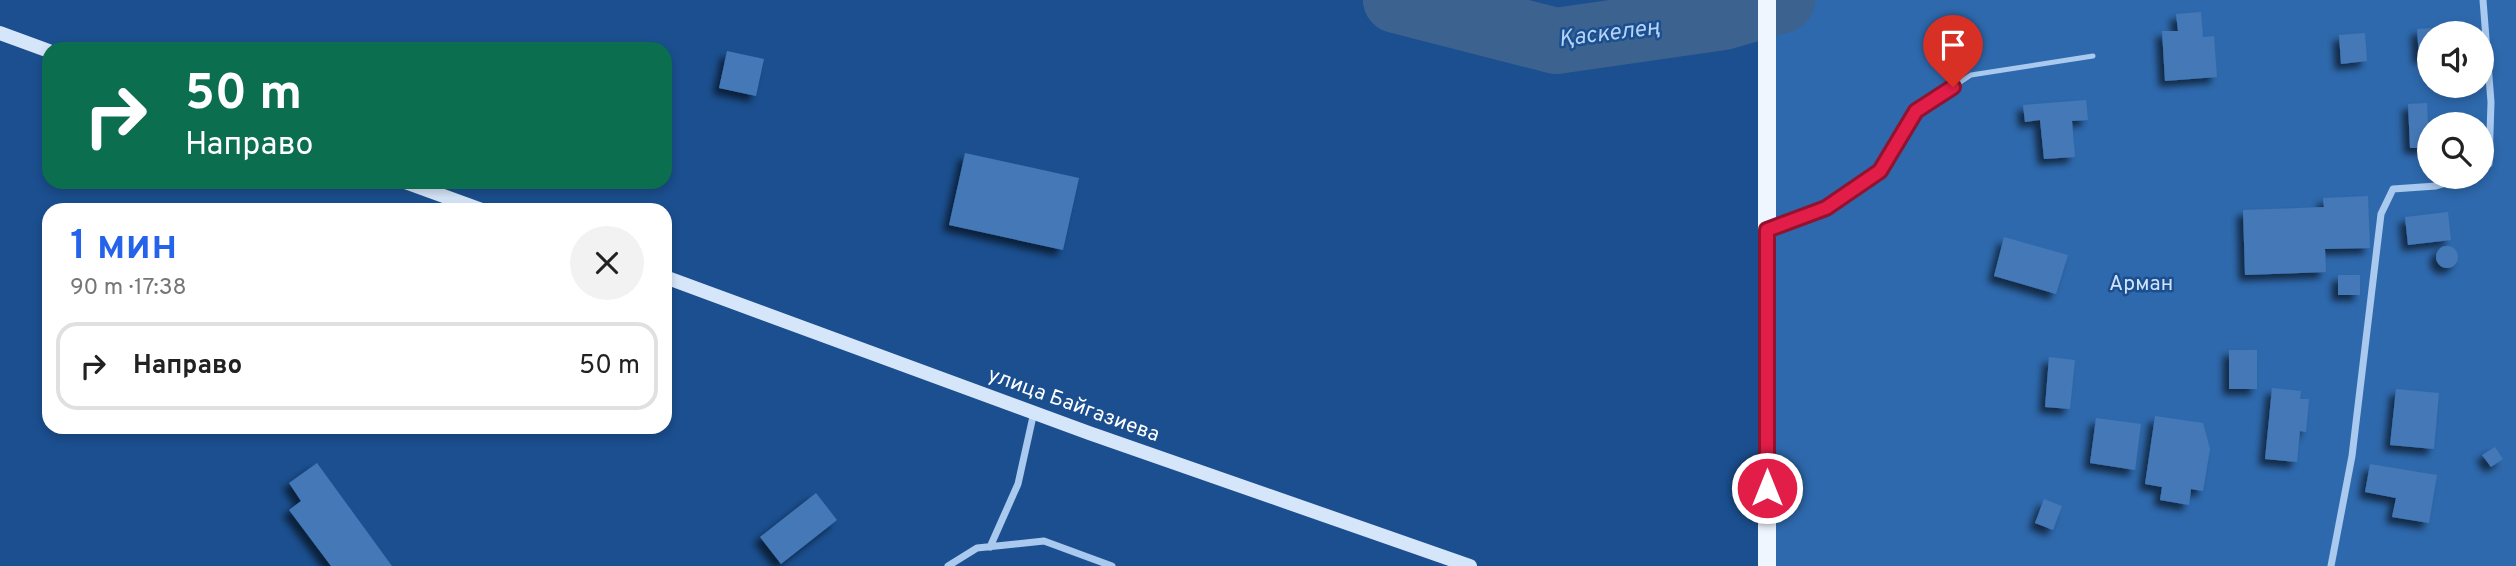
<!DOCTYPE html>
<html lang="ru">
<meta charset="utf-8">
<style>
body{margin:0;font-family:Overpass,sans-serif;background:#f2f2f2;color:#222;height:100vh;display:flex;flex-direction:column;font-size:26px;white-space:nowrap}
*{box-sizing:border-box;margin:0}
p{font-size:23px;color:#767676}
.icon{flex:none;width:38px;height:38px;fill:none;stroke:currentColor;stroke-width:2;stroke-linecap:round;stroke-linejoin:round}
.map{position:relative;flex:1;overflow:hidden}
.panel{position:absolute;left:42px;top:203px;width:630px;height:231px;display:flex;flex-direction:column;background:#fff;border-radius:21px;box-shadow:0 4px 10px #0003}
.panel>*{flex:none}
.guide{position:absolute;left:42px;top:42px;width:630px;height:147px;border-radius:21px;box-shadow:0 4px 10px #0003;background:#0b6e4f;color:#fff;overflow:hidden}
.controls{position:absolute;left:2417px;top:21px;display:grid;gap:14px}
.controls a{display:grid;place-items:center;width:77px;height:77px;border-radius:50%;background:#fff;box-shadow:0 4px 10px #0003;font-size:35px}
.pin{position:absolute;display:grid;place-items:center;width:60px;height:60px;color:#fff;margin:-72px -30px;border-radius:50% 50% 50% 0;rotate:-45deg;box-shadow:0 0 7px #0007}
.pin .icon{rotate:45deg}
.me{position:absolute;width:77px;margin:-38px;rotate:0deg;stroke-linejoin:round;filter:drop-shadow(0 0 5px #0008)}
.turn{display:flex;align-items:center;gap:24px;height:147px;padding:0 28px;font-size:32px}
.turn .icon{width:91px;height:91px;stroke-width:2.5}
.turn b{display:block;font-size:49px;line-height:60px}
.round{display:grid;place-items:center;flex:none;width:74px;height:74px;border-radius:37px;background:#f2f2f2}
.summary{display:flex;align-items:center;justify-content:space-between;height:119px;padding:0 28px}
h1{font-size:42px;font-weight:600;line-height:52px;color:#2563eb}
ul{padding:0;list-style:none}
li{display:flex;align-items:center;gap:21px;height:88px;margin:0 14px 10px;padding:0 14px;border:4px solid #e0e0e0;border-radius:21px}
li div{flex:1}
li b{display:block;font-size:26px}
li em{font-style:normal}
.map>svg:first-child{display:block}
.green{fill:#2e69ad;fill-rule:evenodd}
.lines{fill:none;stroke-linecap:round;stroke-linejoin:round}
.river{stroke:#3c6290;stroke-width:66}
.building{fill:#4478b7;filter:url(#shadow)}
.service{stroke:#a9c9ee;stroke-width:5}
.minor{stroke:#a9c9ee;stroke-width:7}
.secondary{stroke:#d6e6fa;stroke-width:14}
.primary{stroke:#f0f6ff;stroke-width:18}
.route-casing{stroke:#92132f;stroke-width:18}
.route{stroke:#e11d48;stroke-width:12}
.labels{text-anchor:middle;stroke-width:5;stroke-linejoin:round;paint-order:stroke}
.park-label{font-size:21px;fill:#cfe3fa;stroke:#1b4f8f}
.street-label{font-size:21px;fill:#fff;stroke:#1b4f8f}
.water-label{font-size:23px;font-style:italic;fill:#b5d3f5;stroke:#1b4f8f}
</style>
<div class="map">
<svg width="2516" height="566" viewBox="0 0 2516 566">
<defs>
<filter id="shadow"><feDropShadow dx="-6" dy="6" stdDeviation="3.5" flood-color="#0009"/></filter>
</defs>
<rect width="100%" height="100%" fill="#1b4f8f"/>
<path class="green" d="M1767,0h749v566h-749zM2429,33h53v53h-53zM2429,124h53v53h-53z"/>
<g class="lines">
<path class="river" d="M1396,0l160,41 167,-24 59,-17"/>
</g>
<path class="building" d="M2201,12l2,25 11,-1 3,41 -52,4 -3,-50h16l-2,-17z
M2449,27v6h-20v24l-10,1 -2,-29z
M2365,33l2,28 -26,3 -2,-29z
M727,51l37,8 -8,37 -37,-8z
M2086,100l2,20 -16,1 3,36 -31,2 -4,-39 -15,2 -2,-17z
M2427,103l2,45h-19l-2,-44z
M965,153l114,25 -16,72 -114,-25z
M2368,196l2,52 -45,1 1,23 -81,3 -2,-65 81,-3 -1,-9z
M2448,212l3,28 -43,5 -3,-28z
M2004,237l64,18 -12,39 -62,-18z
M2436 257a11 11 0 1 1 22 0a11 11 0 1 1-22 0Z
M2338,275h22v20h-22z
M2229,350h28v39h-28z
M2049,357l26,3 -5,49 -25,-2z
M2272,388l29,3 -1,8h9l-3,33 -6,-1 -3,31 -32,-3z
M2396,389l43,4 -5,56 -44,-4z
M2155,416l48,7 7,26 -7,42 -12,-2 -2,16 -29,-5 2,-13 -17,-3z
M2096,418l45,6 -6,46 -45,-7z
M2495,447l8,12 -12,8 -9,-12z
M317,463l75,103h-61l-42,-56 12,-9 -12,-18z
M2370,464l67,11 -8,48 -37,-6 4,-19 -31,-6z
M816,493l21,27 -56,44 -21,-27z
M2044,499l18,7 -9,24 -18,-7z"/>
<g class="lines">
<path class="service" d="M1770,229l56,-21 54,-37 36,-60 55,-36 122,-19"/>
<path class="minor" d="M2482,169l7,-5 2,-62 -8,-102
M990,547l28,-63 16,-72
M948,566l29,-18 67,-7 68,25
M2331,566l21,-110 29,-242 12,-25 43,-3 32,-9"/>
<path class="secondary" d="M0,33l49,18
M405,182l77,28
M665,277l424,156 381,133"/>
<path class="primary" d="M1767,0v566"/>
</g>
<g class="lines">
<g class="route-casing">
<path id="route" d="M1767,488v-258l59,-22 54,-37 36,-60 37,-24"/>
</g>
<use href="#route" class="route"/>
</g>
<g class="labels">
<g class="park-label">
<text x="2141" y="290">Арман</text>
</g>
<g class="street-label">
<text transform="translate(1074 404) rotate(20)" y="7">улица Байгазиева</text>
</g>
<g class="water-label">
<text transform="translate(1609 32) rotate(-7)" y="8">Қаскелең</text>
</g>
</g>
</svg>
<div class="controls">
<a><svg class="icon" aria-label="sound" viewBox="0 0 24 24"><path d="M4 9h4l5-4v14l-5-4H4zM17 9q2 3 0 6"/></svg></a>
<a><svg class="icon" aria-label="search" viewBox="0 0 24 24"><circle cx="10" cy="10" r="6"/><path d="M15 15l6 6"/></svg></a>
</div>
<div class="pin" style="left:1953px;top:87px;background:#d93025"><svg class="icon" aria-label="arrive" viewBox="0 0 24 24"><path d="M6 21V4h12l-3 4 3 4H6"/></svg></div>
<svg class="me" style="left:1767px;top:488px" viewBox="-20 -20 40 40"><circle r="17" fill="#e11d48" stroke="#fff" stroke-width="3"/><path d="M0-11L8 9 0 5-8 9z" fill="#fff"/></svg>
<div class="guide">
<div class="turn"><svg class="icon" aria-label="right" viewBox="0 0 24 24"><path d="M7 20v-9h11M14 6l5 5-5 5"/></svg><div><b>50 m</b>Направо</div></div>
</div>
<section class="panel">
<div class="summary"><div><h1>1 мин</h1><p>90 m · 17:38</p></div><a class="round"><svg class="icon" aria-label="close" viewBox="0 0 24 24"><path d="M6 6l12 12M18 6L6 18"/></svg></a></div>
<ul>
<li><svg class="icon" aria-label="right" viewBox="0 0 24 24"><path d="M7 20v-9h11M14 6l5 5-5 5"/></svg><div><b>Направо</b></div><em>50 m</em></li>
</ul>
</section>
</div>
